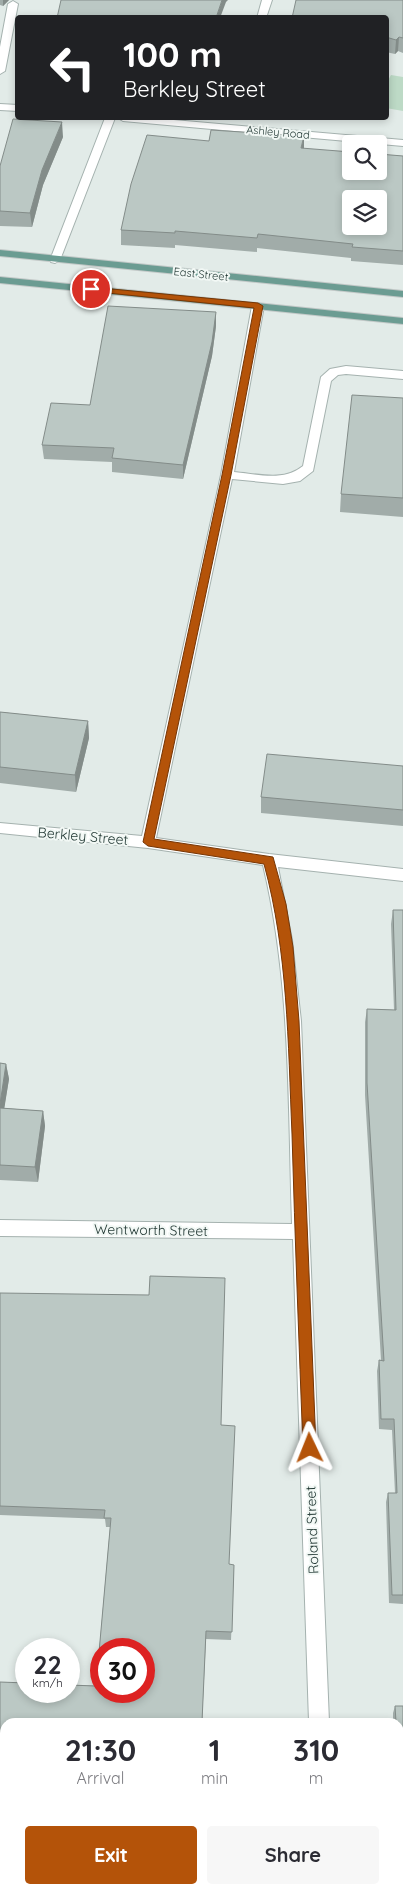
<!DOCTYPE html>
<style>
body{margin:0;font-family:Quicksand,sans-serif;background:#f7f7f7;color:#2b2b33;height:100vh;display:flex;flex-direction:column;font-size:19px;white-space:nowrap}
*{box-sizing:border-box;margin:0}
p{font-size:16px;color:#7c7c81}
.icon{flex:none;width:28px;height:28px;fill:none;stroke:currentColor;stroke-width:2;stroke-linecap:round;stroke-linejoin:round}
.map{position:relative;flex:1;overflow:hidden}
.details{position:absolute;left:0px;top:1718px;width:404px;height:176px;display:flex;flex-direction:column;background:#fff;border-radius:15px 15px 0 0;box-shadow:0 2px 8px #0003}
.details>*{flex:none}
.guide{position:absolute;left:15px;top:15px;width:374px;height:105px;border-radius:5px;box-shadow:0 2px 8px #0003;background:#202124;color:#fff;overflow:hidden}
.controls{position:absolute;left:342px;top:135px;display:grid;gap:10px}
.controls a{display:grid;place-items:center;width:45px;height:45px;border-radius:5px;background:#fff;box-shadow:0 2px 8px #0003;font-size:25px}
.speed{position:absolute;left:15px;top:1638px;display:flex;gap:10px;font-size:25px;font-weight:700;text-align:center}
.speed>*{display:grid;place-content:center;width:65px;height:65px;border-radius:50%;background:#fff;box-shadow:0 2px 8px #0003;line-height:1}
.speed small{font-size:12px;font-weight:400}
.speed .limit{border:8px solid #d22;background:#fff;color:#111}
.pin{position:absolute;display:grid;place-items:center;width:42px;height:42px;color:#fff;margin:-21px;border:2px solid #fff;border-radius:50%;box-shadow:0 1px 5px #0007}
.me{position:absolute;width:55px;margin:-28px;rotate:358deg;stroke-linejoin:round;filter:drop-shadow(0 0 4px #0008)}
.turn{display:flex;align-items:center;gap:18px;height:105px;padding:0 25px;font-size:22px}
.turn .icon{width:65px;height:65px;stroke-width:2.5}
.turn b{display:block;font-size:35px;line-height:42px}
.eta{display:flex;justify-content:space-evenly;align-items:center;height:85px;text-align:center}
.eta b{font-size:30px;font-weight:800;line-height:35px}
.action{display:flex;gap:10px;margin-top:auto;padding:10px 25px}
.action a{flex:1;height:58px;border-radius:5px;background:#b45309;color:#fff;font-size:20px;font-weight:800;line-height:58px;text-align:center}
.action a+a{background:#f7f7f7;color:#2b2b33}
.map>svg:first-child{display:block}
.green{fill:#bddac6}
.lines{fill:none;stroke-linecap:round;stroke-linejoin:round}
.minor-casing{stroke:#a5b2af;stroke-width:2}
.major-casing{stroke:#c2c8c7;stroke-width:2}
.minor{fill:#fff;fill-rule:evenodd}
.major{fill:#6b9c92;fill-rule:evenodd}
.wall{fill:#a1aca9}
.shaded-wall{fill:#838c89}
.building{fill:#bbc8c4;stroke:#838c89;fill-rule:evenodd}
.route{fill:#b45309;stroke:#753606}
.labels{text-anchor:middle;stroke-width:4;stroke-linejoin:round;paint-order:stroke}
.far-street-label{font-size:11px;fill:#243a36;stroke:#f2f8f5}
.street-label{font-size:14px;fill:#243a36;stroke:#f2f8f5}
</style>
<div class="map">
<svg width="403" height="1893" viewBox="0 0 403 1893">
<rect width="100%" height="100%" fill="#e2ebe8"/>
<path class="green" d="M391,75l12,2v34l-17,-3v-24z"/>
<g class="lines">
<g class="minor-casing">
<path id="minor" d="M262,0h10l-6,18h-9z
M13,1l5,3 -13,67 -5,3v-27l8,-43z
M0,104l18,1v6l-18,-1z
M105,118h10l-55,142 -5,3 -4,-1 -1,-2z
M118,118h33l252,22v6l-280,-25z
M258,303l6,3 -30,166c24,2 49,10 69,-6l18,-89 9,-8 16,-3 57,5v8l-57,-5 -8,1 -7,6 -18,90 -13,10 -17,3 -51,-5 -76,359 113,16 134,15v12l-125,-14 14,73 9,81 28,701h-20l-16,-483 -293,-3v-16l292,4c-4,-120 -1,-242 -29,-359l-115,-17 -148,-15v-10l142,13 79,-361 31,-169z
M315,1889h20l1,4h-20z"/>
</g>
<g class="major-casing">
<path id="major" d="M0,250l403,41v6l-403,-41z
M0,277l403,41v6l-403,-41z"/>
</g>
<use href="#minor" class="minor"/>
<use href="#major" class="major"/>
</g>
<path class="wall" d="M0,0h9l-6,6 -3,-1z
M403,0v53l-5,-2 -3,3 -9,-2v-34z
M63,137l-20,48 -11,42 -32,-1v-60z
M304,149l99,7v109l-52,-4v-3l-94,-10v4l-82,-7v3l-54,-3v-15z
M216,326l-4,30 -29,123 -71,-7v-10l-68,-3 -2,-14 48,-40z
M403,398v119l-63,-5 1,-18z
M0,712l88,9 1,17 -13,54 -76,-9z
M403,766v60l-142,-13v-16z
M393,910h10v694l-14,-1 -3,-101 2,-9h7l-3,-63 -13,-1 -2,-58 2,-11h2l-16,-265v-73l2,-13 27,1 -3,-86z
M0,1063l6,1 3,15 -5,29 39,3 2,15 -7,56 -38,-2z
M0,1293l221,132 8,139 5,1 -3,75 -25,-1 -4,83h-197v112l-3,-1 -2,13v-164l96,4 14,-159h-4l-1,-8 -105,-4z
M395,1706h8v184l-1,-14h-3v-154h-6v-9z"/>
<path class="shaded-wall" d="M3,0h6l-6,6z
M222,0h6l-2,2 -6,16h-4z
M399,37l-1,14 -3,3 1,-14z
M62,122l1,15 -20,48 -11,42 -2,-14 12,-43z
M304,136v14l-3,-2z
M216,312v14l-4,30 -29,123v-14z
M88,721l1,17 -13,54 -1,-17z
M6,1064l3,15 -7,44 -2,-12v-7z
M43,1111l2,15 -7,56 -3,-15z
M0,1830l2,3 -2,13z"/>
<path class="building" d="M61,0h161l-6,18h-159z
M296,0h107v38l-4,-1 -3,3 -10,-3v-19h-94z
M13,119l49,3 -20,48 -12,43 -30,-2v-45z
M211,130l93,6 -3,12 50,4v19h28v-17l24,2v95l-51,-4 1,-3 -95,-10 -1,4 -82,-7v2l-54,-3 10,-46 16,-49 62,6zM351,199h28v27h-28z
M108,306l108,6 -4,30 -29,123 -71,-7 2,-10 -72,-3 9,-42 39,2z
M352,395l51,3v100l-62,-4z
M0,712l88,9 -13,54 -75,-8z
M267,754l136,12v44l-142,-13z
M393,910h10v685h-11l-4,-102h9l-3,-74h-13l-2,-59 5,1 -17,-278v-74l29,1z
M0,1063l6,1 -6,40z
M0,1108l43,3 -8,56 -35,-2z
M150,1276l75,2 -4,147 14,1 -6,138 5,1 -2,67 -26,-1 -4,91h-197v106h-5v-146l26,1v8h43v-6l27,1 15,-168h-7l1,-8 -105,-4v-213l149,2zM101,1649h43v42h-43z
M395,1706h8v164h-4v-148h-3z
M84,1889h122v4h-122z"/>
<path class="route" d="M91,287l167,16 5,3 -32,169 -77,364 119,18 13,47 7,43 6,74 17,427 -2,5 -4,2 -5,-2 -2,-5c-4,-105 -8,-209 -11,-314 -4,-91 -4,-182 -28,-270l-116,-18 -5,-4 79,-367 32,-167 -166,-17 -1,-2z"/>
<g class="labels">
<g class="far-street-label">
<text transform="translate(278 132) rotate(5)" y="4">Ashley Road</text>
<text transform="translate(201 274) rotate(6)" y="4">East Street</text>
</g>
<g class="street-label">
<text transform="translate(83 836) rotate(5)" y="5">Berkley Street</text>
<text transform="translate(151 1230) rotate(1)" y="5">Wentworth Street</text>
<text transform="translate(312 1530) rotate(-92)" y="5">Roland Street</text>
</g>
</g>
</svg>
<div class="controls">
<a><svg class="icon" aria-label="search" viewBox="0 0 24 24"><circle cx="10" cy="10" r="6"/><path d="M15 15l6 6"/></svg></a>
<a><svg class="icon" aria-label="layers" viewBox="0 0 24 24"><path d="M12 4l9 5-9 5-9-5zM3 14l9 5 9-5"/></svg></a>
</div>
<div class="speed"><div>22<small>km/h</small></div><div class="limit">30</div></div>
<div class="pin" style="left:91px;top:289px;background:#d93025"><svg class="icon" aria-label="arrive" viewBox="0 0 24 24"><path d="M6 21V4h12l-3 4 3 4H6"/></svg></div>
<svg class="me" style="left:310px;top:1448px" viewBox="-20 -20 40 40"><path d="M0-17L14 15 0 8-14 15z" fill="#b45309" stroke="#fff" stroke-width="4"/></svg>
<div class="guide">
<div class="turn"><svg class="icon" aria-label="left" viewBox="0 0 24 24"><path d="M17 20v-9H6M10 6l-5 5 5 5"/></svg><div><b>100 m</b>Berkley Street</div></div>
</div>
<section class="details">
<div class="eta">
<div><b>21:30</b><p>Arrival</p></div>
<div><b>1</b><p>min</p></div>
<div><b>310</b><p>m</p></div>
</div>
<div class="action"><a>Exit</a><a>Share</a></div>
</section>
</div>
